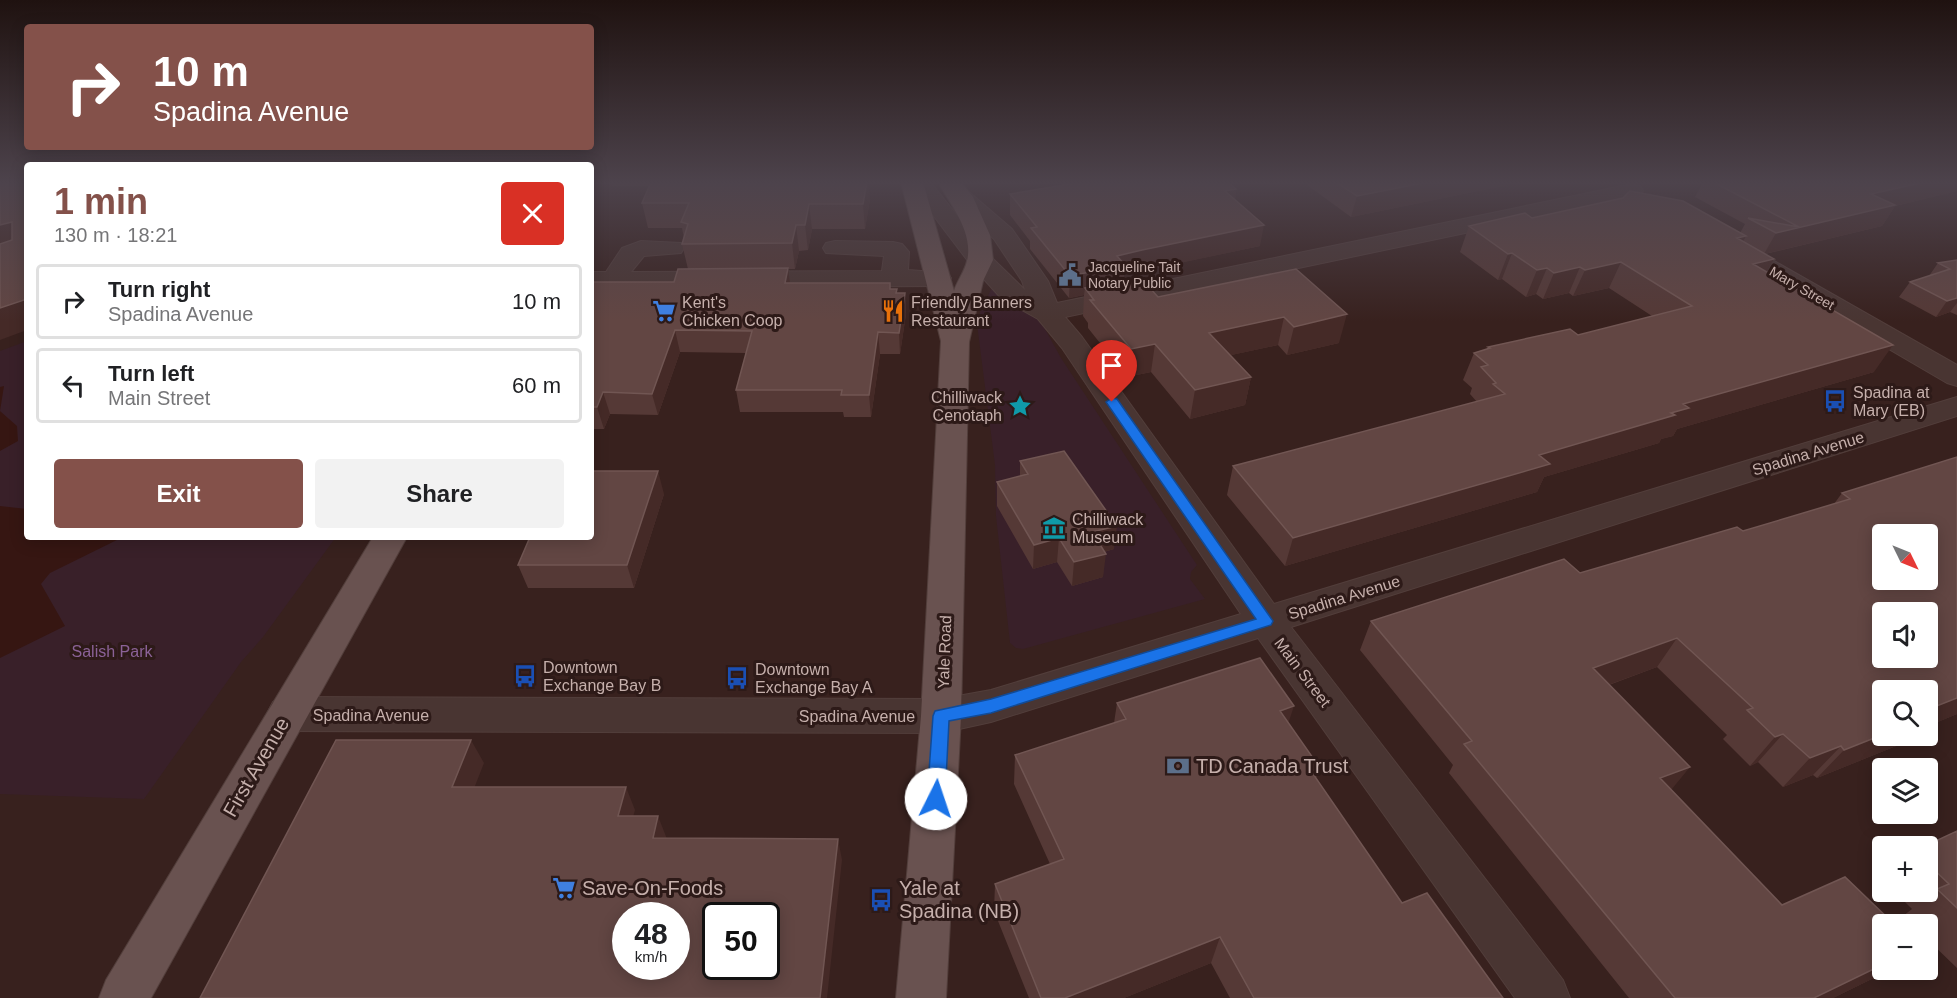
<!DOCTYPE html>
<meta charset="utf-8">
<style>
body{margin:0;font-family:Helvetica,sans-serif;background:#f2f2f2;color:#202124;height:100vh;display:flex;flex-direction:column;font-size:22px;white-space:nowrap}
*{box-sizing:border-box;margin:0}
p{font-size:20px;color:#757577}
.icon{flex:none;width:33px;height:33px;fill:none;stroke:currentColor;stroke-width:2;stroke-linecap:round;stroke-linejoin:round}
.map{position:relative;flex:1;overflow:hidden}
.panel{position:absolute;left:24px;top:162px;width:570px;height:378px;display:flex;flex-direction:column;background:#fff;border-radius:6px;box-shadow:0 3px 15px #0003}
.panel>*{flex:none}
.top-card{position:absolute;left:24px;top:24px;width:570px;height:126px;border-radius:6px;box-shadow:0 3px 15px #0003;background:#84514a;color:#fff;overflow:hidden}
.needle{width:39px;rotate:133deg}
.controls{position:absolute;left:1872px;top:524px;display:grid;gap:12px}
.controls a{display:grid;place-items:center;width:66px;height:66px;border-radius:6px;background:#fff;box-shadow:0 3px 15px #0003;font-size:30px}
.speed{position:absolute;left:612px;top:902px;display:flex;gap:12px;font-size:30px;font-weight:700;text-align:center}
.speed>*{display:grid;place-content:center;width:78px;height:78px;border-radius:50%;background:#fff;box-shadow:0 3px 15px #0003;line-height:1}
.speed small{font-size:15px;font-weight:400}
.speed .limit{border:3px solid #111;border-radius:9px;background:#fff;color:#111}
.pin{position:absolute;display:grid;place-items:center;width:51px;height:51px;color:#fff;margin:-62px -26px;border-radius:50% 50% 50% 0;rotate:-45deg;box-shadow:0 0 6px #0007}
.pin .icon{rotate:45deg}
.me{position:absolute;width:66px;margin:-33px;rotate:4deg;stroke-linejoin:round;filter:drop-shadow(0 0 4px #0008)}
.turn{display:flex;align-items:center;gap:21px;height:126px;padding:0 30px;font-size:27px}
.turn .icon{width:78px;height:78px;stroke-width:2.5}
.turn b{display:block;font-size:42px;line-height:51px}
.round{display:grid;place-items:center;flex:none;width:63px;height:63px;border-radius:6px;background:#f2f2f2}
.headline{display:flex;align-items:center;justify-content:space-between;height:102px;padding:0 30px}
h1{font-size:36px;font-weight:600;line-height:45px;color:#84514a}
.cta{display:flex;gap:12px;margin-top:auto;padding:12px 30px}
.cta a{flex:1;height:69px;border-radius:6px;background:#84514a;color:#fff;font-size:24px;font-weight:600;line-height:69px;text-align:center}
.cta a+a{background:#f2f2f2;color:#202124}
ul{padding:0;list-style:none}
li{display:flex;align-items:center;gap:18px;height:75px;margin:0 12px 9px;padding:0 18px;border:3px solid #e0e0e0;border-radius:6px}
li div{flex:1}
li b{display:block;font-size:22px}
li em{font-style:normal}
.map>svg:first-child{display:block}
.green{fill:#392029}
.water{fill:#361612}
.lines{fill:none;stroke-linecap:round;stroke-linejoin:round}
.minor-casing{stroke:#523e3b;stroke-width:2}
.major-casing{stroke:#523e3b;stroke-width:2}
.minor{fill:#493532;fill-rule:evenodd}
.major{fill:#695250;fill-rule:evenodd}
.wall{fill:#553936}
.shaded-wall{fill:#452a27}
.building{fill:#624643;stroke:#715653;stroke-width:1.5;fill-rule:evenodd}
.route{fill:#1a73e8;stroke:#114b97;stroke-width:1.5}
.labels{text-anchor:middle;stroke-width:6;stroke-linejoin:round;paint-order:stroke}
.far-poi-label{font-size:14px;fill:#c6b0ac;stroke:#2d1a18;text-anchor:start}
.far-street-label{font-size:14px;fill:#c6b0ac;stroke:#2d1a18}
.poi-label{font-size:16px;fill:#c6b0ac;stroke:#2d1a18;text-anchor:start}
.street-label{font-size:16px;fill:#c6b0ac;stroke:#2d1a18}
.park-label{font-size:16px;fill:#8b6297;stroke:#2d1a18}
.near-poi-label{font-size:20px;fill:#c6b0ac;stroke:#2d1a18;text-anchor:start}
.near-street-label{font-size:20px;fill:#c6b0ac;stroke:#2d1a18}
</style>
<div class="map">
<svg width="1957" height="998" viewBox="0 0 1957 998">
<rect width="100%" height="100%" fill="#38211e"/>
<path class="green" d="M993,286l46,32 22,40 136,207 -6,7 -1,7 15,20 -182,50 -7,-1 -6,-5 -14,-127 -1,-51 -18,-141 4,-15z
M27,341v196h309l-73,100 -22,25 -97,137 -144,-5v-443z"/>
<path class="water" d="M4,386l-4,25 17,15 1,15 -18,10v-64z
M0,506l27,3v28h96l-73,36 -9,11 24,42 -65,32z"/>
<g class="lines">
<g class="minor-casing">
<path id="minor" d="M908,182h22l59,73 36,35 -3,-9 -28,-42 -45,-42 4,-5 8,-2 8,2 43,37 36,52 9,22 575,-119 8,2 3,5 -3,5 -8,2 -567,119 17,20 192,267 683,-207v19l-666,211 272,353 7,18h-55l-257,-360 -267,84 -50,11 -654,-2 -14,-5 -6,-12 6,-12 14,-5 654,2 50,-9 250,-76 -179,-266 -24,-29 -37,-21 -30,-33z
M1730,239l9,2 218,124v21l-10,-3 -226,-132 -3,-5 3,-5z
M641,241l40,2 3,5 -3,5 -37,3 -13,16 251,-1 2,-15 -58,-3 -3,-5 3,-5 9,-2 58,1 9,2 7,8 -1,18 39,3 4,5 -4,5 -9,3 -347,2v-16h15l16,-24z"/>
</g>
<g class="major-casing">
<path id="major" d="M901,182h22l31,109c3,-10 11,-20 13,-30 7,-29 -17,-57 -29,-79h23l12,15 17,38 3,25 -10,21 -14,61 -8,374 -15,282h-50l25,-282 20,-375z
M373,537h34l-256,461h-52l7,-18z"/>
</g>
<use href="#minor" class="minor"/>
<use href="#major" class="major"/>
</g>
<path class="wall" d="M611,182h38l1,3 220,14 -5,30h-53l-4,21 -9,1 -4,18h-7l2,14 101,6 6,4h8l1,21 -6,40h-20l-9,63h-27l-1,-5h-103l-4,-22 10,-37 -66,-1 -22,63 -48,-1 -6,15h-13v-147h83l14,-13 -6,-25 2,-6 -2,-10h-34l-6,-25 7,-17h-37z
M1303,182h219l-171,35z
M1703,182h254v9l-62,15 -13,20 -117,28 2,18 107,100 -197,57 -4,7 -12,3 -2,4 -115,34 -7,15 -252,74 -58,-71 6,-29 244,-64 -7,-8 2,-6 -9,-8 11,-27 13,-4 1,-2 90,-12 74,-19 -43,-28 -36,8 -4,-3 -26,6 -7,-5 -10,3 -24,-18 -4,1 -38,-28 9,-26 63,-8 208,15 5,-9 -50,-27z
M1236,189l-1,11 25,46 -120,25 -16,4 -1,5 35,17 138,-28 43,74 -52,12 -9,-10 -47,10 20,22 -6,28 -55,14 -39,-47 -24,5 -39,-49v-5l-5,-7 1,-21 -15,3 -39,-49v-8l-20,-26v-21z
M1957,260v55l-7,-3 -14,5 -37,-20 11,-15 19,-6 9,-13z
M1957,457v257l-29,12v-36l-22,52 -89,36 -4,-3 -30,12 -25,-25 -8,4 -27,-27 4,-4 -70,-68 -48,18 62,105 111,115 100,64h8l-6,4 -51,25h-204l-180,-225 4,-8 -93,-115 11,-29 209,-48 163,-42 91,-27 8,-11z
M1020,461l94,88 -10,3 -1,25 -31,9 -15,-24 -24,7 -36,-63v-24l23,-5z
M664,494l-30,94h-106l-10,-23z
M1117,703l171,20 32,45 -4,10 86,125 101,95h-273l-19,-35 -87,35h-95l-35,-87 1,-27 55,-20 -36,-80 1,-29 99,-32z
M1957,831v137l-29,-28v-16h-17l-8,-8 9,-7 -18,-18h34v-45z"/>
<path class="shaded-wall" d="M867,182h1l2,17 -5,30 -2,-25z
M1428,182h94l-171,35 6,-21z
M1925,182h32v9l-62,15 -13,20 -118,28 12,-21 83,-19 12,-20z
M1236,189l-3,20 -8,-18z
M809,204l3,25 -4,21 -3,-25z
M12,222l15,22 -27,10v-29z
M796,225l3,26 -4,18 -3,-26z
M1264,225l-4,21 -136,29 -1,12 -38,1 -1,7 -15,3 1,-22 47,-20 25,-6z
M1746,236l-14,26 5,-24z
M1512,253l-10,26 -4,1 10,-26z
M1774,259l-15,26 -6,-21z
M1621,262l-12,26 -36,8 12,-26z
M1580,267l-11,26 -26,6 11,-26z
M788,268l3,21 -6,-6z
M1547,268l-11,26 -10,3 11,-27z
M905,293l1,21 -6,40 -1,-21z
M1957,298v5l-7,9 -14,5 11,-16z
M27,299v31l-27,10v-32z
M1347,314l-8,29 -52,12 7,-28z
M1284,317l-6,28 -74,16 5,-28z
M675,330l5,22 -22,63 -6,-21z
M878,332l2,22 -9,63 -2,-22z
M1155,344l-4,28 -24,5 4,-28z
M1893,345l-19,27 -197,57 -4,7 -12,3 -2,4 -115,34 -7,15 -252,74 8,-28 246,-83 132,-42 12,-9z
M1251,377l-6,28 -55,14 5,-29z
M603,392l7,22 -6,15 -7,-22z
M658,471l6,23 -30,94 -7,-23z
M1117,526l-3,23 -25,7 3,-24z
M1059,538l-2,24 -24,7 1,-24z
M1106,554l-3,23 -31,9 2,-24z
M1677,638l-20,29 -82,30 18,-29z
M1957,698v16l-29,12v-16l1,-1z
M1294,706l-10,30 -4,-25z
M1783,734l-25,28 -8,4 25,-29z
M1882,735h31l-7,7 -89,36 27,-28z
M471,740l13,23 -18,46 -14,-22z
M1841,746l-28,29 -30,12 27,-29z
M1690,767l-23,28 -7,-17z
M1320,768l-12,29 3,-26z
M626,787l9,23 -8,28 -9,-22z
M658,816l9,23 -14,-1z
M838,839l4,21 -15,138h-7z
M1220,937l-9,26 -87,35h-59z
M1882,965v4h8l-6,4 -51,25h-19z"/>
<path class="building" d="M0,182h27v117l-27,9v-64l12,-4v-18l-12,3z
M651,182h216l-4,22h-54l-4,21h-9l-4,18 -110,1 6,-20 -7,-2 8,-19h-47z
M1081,182h147l8,7 -11,2 39,34 -122,25 -25,6 8,9 -55,11 -39,-48 6,-1 -27,-33z
M1336,182h92l-71,14z
M1713,182h212l-54,12 24,11 -119,28 -28,-15 51,9z
M1630,191l53,10 63,35 -9,2 37,21 -21,5 140,81 -210,59 6,4 -18,5 4,2 -136,40 11,9 -257,74 -60,-72 272,-72 -12,-10 3,-1 -15,-16 7,-2 -14,-12 16,-5 -2,-1 82,-18 8,6 114,-29 -71,-44 -36,8 -5,-3 -26,6 -7,-5 -10,2 -25,-17 -4,1 -39,-28 56,-13 7,5 91,-20z
M1957,260v38l-10,3 -37,-19 40,-13 -12,-6z
M788,268l-3,15h105v6h7l-1,4h9l-6,40 -21,-1 -9,63h-28l1,-5h-106l16,-59 -77,-1 -23,64 -49,-2 -6,15h-6v-125h83l4,-13z
M1296,269l51,45 -53,13 -10,-10 -75,16 42,44 -56,13 -40,-46 -24,5 -41,-49h4l-9,-12 55,-11 18,20z
M1064,451l53,75 -25,6 14,22 -32,8 -15,-24 -25,7 -37,-63 31,-8 -8,-13z
M1957,457v241l-28,11 6,5 -7,3v-27h-46v45l-38,15 -3,-4 -31,12 -27,-24 -8,3 -28,-27 6,-2 -76,-70 -84,30 97,99 -30,11 122,127 63,-28 49,47h-12v41l-68,33h-139l-211,-254 8,-3 -101,-120 193,-62 16,14 157,-46 6,4 107,-32 -8,-6zM1882,534h46v45h-46zM1882,612h46v45h-46z
M591,471h67l-31,94h-109l12,-28h61z
M1260,658l34,48 -14,5 40,57 -9,3 91,132 25,-10 76,105h-249l-34,-61 -155,61h-24l-46,-114 69,-25 -49,-104 111,-36 -9,-16z
M336,740h135l-19,47h174l-8,29h40l-5,22 185,1 -18,159h-620zM626,915h50v51h-50zM716,915h50v51h-50z
M1957,831v77l-20,-19 12,-5 -21,-20v-18h-3z"/>
<linearGradient id="sky" x2="0" y2="1"><stop stop-color="#1f1210"/><stop offset="0.57" stop-color="#4d434c"/><stop offset="1" stop-color="#4d434c" stop-opacity="0"/></linearGradient>
<rect width="1957" height="321" fill="url(#sky)"/>
<path class="route" d="M1112,398l5,1 156,222 -2,4 -280,88 -42,8 -4,78 -3,5 -6,3 -6,-3 -3,-5 6,-83 2,-5 56,-12 265,-80 -150,-217z"/>
<defs>
<g id="civic-bare" transform="scale(1.8)"><path d="M-.6-6.5H3V-4.5H.6V-3L4-1V1h2V6H-6V1h2V-1L-.6-3ZM-1.2 2.5V6h2.4V2.5Z" fill="#5c6f8a" stroke="#2d1a18" stroke-width="2.5" paint-order="stroke"/></g>
<g id="supermarket-bare" transform="scale(1.8)"><path d="M-6-5.5h2.5l.6 2H6L4.5 2H-2.5L-4.4-4H-6ZM-1.5 3.2a1.3 1.3 0 1 0 .1 0ZM3 3.2a1.3 1.3 0 1 0 .1 0Z" fill="#3f7fe0" stroke="#2d1a18" stroke-width="2.5" paint-order="stroke"/></g>
<g id="restaurant-bare" transform="scale(1.8)"><path d="M-5-6h1v4h1v-4h1v4h1v-4h1v5L-1.5 .5V6h-2V.5L-5-1ZM5-6V6H3V1.5H1.5Q1.5-4 5-6Z" fill="#e8710a" stroke="#2d1a18" stroke-width="2.5" paint-order="stroke"/></g>
<g id="bus-bare" transform="scale(1.8)"><path d="M-5-6H5V4H4V6H2V4H-2V6H-4V4H-5ZM-3.5-4V0h7V-4ZM-3.5 1.2v1.5H-2V1.2ZM2 1.2v1.5H3.5V1.2Z" fill="#1a4fb4" stroke="#2d1a18" stroke-width="2.5" paint-order="stroke"/></g>
<g id="sight-bare" transform="scale(1.8)"><path d="M0-6L1.8-2.2L6-1.7L2.9 1.2L3.7 5.4L0 3.3L-3.7 5.4L-2.9 1.2L-6-1.7L-1.8-2.2Z" fill="#0f9aa8" stroke="#2d1a18" stroke-width="2.5" paint-order="stroke"/></g>
<g id="museum-bare" transform="scale(1.8)"><path d="M0-6L6-3V-2H-6V-3ZM-5-1h2V3h-2ZM-1-1h2V3h-2ZM3-1h2V3H3ZM-6 4H6V6H-6Z" fill="#0f9aa8" stroke="#2d1a18" stroke-width="2.5" paint-order="stroke"/></g>
<g id="bank-bare" transform="scale(1.8)"><path d="M-6-4H6V4H-6ZM0-2.3a2.3 2.3 0 1 0 0 4.6a2.3 2.3 0 1 0 0-4.6Z" fill="#5c6f8a" stroke="#2d1a18" stroke-width="2.5" paint-order="stroke"/></g>
</defs>
<g fill-rule="evenodd">
<use href="#civic-bare" x="1070" y="275"/>
<use href="#supermarket-bare" x="664" y="311"/>
<use href="#restaurant-bare" x="893" y="311"/>
<use href="#bus-bare" x="1835" y="401"/>
<use href="#sight-bare" x="1020" y="406"/>
<use href="#museum-bare" x="1054" y="528"/>
<use href="#bus-bare" x="525" y="676"/>
<use href="#bus-bare" x="737" y="678"/>
<use href="#bank-bare" x="1178" y="766"/>
<use href="#supermarket-bare" x="564" y="888"/>
<use href="#bus-bare" x="881" y="900"/>
</g>
<g class="labels">
<g class="far-poi-label">
<text x="1088" y="272">Jacqueline Tait<tspan x="1088" dy="16">Notary Public</tspan></text>
</g>
<g class="far-street-label">
<text transform="translate(1802 288) rotate(30)" y="5">Mary Street</text>
</g>
<g class="poi-label">
<text x="682" y="308">Kent's<tspan x="682" dy="18">Chicken Coop</tspan></text>
<text x="911" y="308">Friendly Banners<tspan x="911" dy="18">Restaurant</tspan></text>
<text x="1853" y="398">Spadina at<tspan x="1853" dy="18">Mary (EB)</tspan></text>
<text x="1002" y="403" text-anchor="end">Chilliwack<tspan x="1002" dy="18">Cenotaph</tspan></text>
<text x="1072" y="525">Chilliwack<tspan x="1072" dy="18">Museum</tspan></text>
<text x="543" y="673">Downtown<tspan x="543" dy="18">Exchange Bay B</tspan></text>
<text x="755" y="675">Downtown<tspan x="755" dy="18">Exchange Bay A</tspan></text>
</g>
<g class="street-label">
<text transform="translate(1808 453) rotate(-17)" y="6">Spadina Avenue</text>
<text transform="translate(1344 597) rotate(-17)" y="6">Spadina Avenue</text>
<text transform="translate(944 652) rotate(-88)" y="6">Yale Road</text>
<text transform="translate(1303 672) rotate(53)" y="6">Main Street</text>
<text x="371" y="721">Spadina Avenue</text>
<text x="857" y="722">Spadina Avenue</text>
</g>
<g class="park-label">
<text x="112" y="657">Salish Park</text>
</g>
<g class="near-poi-label">
<text x="1196" y="773">TD Canada Trust</text>
<text x="582" y="895">Save-On-Foods</text>
<text x="899" y="895">Yale at<tspan x="899" dy="23">Spadina (NB)</tspan></text>
</g>
<g class="near-street-label">
<text transform="translate(256 767) rotate(-60)" y="7">First Avenue</text>
</g>
</g>
</svg>
<div class="controls">
<a><svg class="needle" viewBox="-14 -14 28 28"><path d="M0-13l5 13h-10z" fill="#e53935"/><path d="M0 13l5-13h-10z" fill="#757577"/></svg></a>
<a><svg class="icon" aria-label="sound" viewBox="0 0 24 24"><path d="M4 9h4l5-4v14l-5-4H4zM17 9q2 3 0 6"/></svg></a>
<a><svg class="icon" aria-label="search" viewBox="0 0 24 24"><circle cx="10" cy="10" r="6"/><path d="M15 15l6 6"/></svg></a>
<a><svg class="icon" aria-label="layers" viewBox="0 0 24 24"><path d="M12 4l9 5-9 5-9-5zM3 14l9 5 9-5"/></svg></a>
<a>+</a>
<a>−</a>
</div>
<div class="speed"><div>48<small>km/h</small></div><div class="limit">50</div></div>
<div class="pin" style="left:1112px;top:402px;background:#d93025"><svg class="icon" aria-label="arrive" viewBox="0 0 24 24"><path d="M6 21V4h12l-3 4 3 4H6"/></svg></div>
<svg class="me" style="left:936px;top:799px" viewBox="-20 -20 40 40"><circle r="19" fill="#fff"/><path d="M0-13L10 11 0 6-10 11z" fill="#1a73e8"/></svg>
<div class="top-card">
<div class="turn"><svg class="icon" aria-label="right" viewBox="0 0 24 24"><path d="M7 20v-9h11M14 6l5 5-5 5"/></svg><div><b>10 m</b>Spadina Avenue</div></div>
</div>
<section class="panel">
<div class="headline"><div><h1>1 min</h1><p>130 m · 18:21</p></div><a class="round" style="background:#d93025;color:#fff"><svg class="icon" aria-label="close" viewBox="0 0 24 24"><path d="M6 6l12 12M18 6L6 18"/></svg></a></div>
<ul>
<li><svg class="icon" aria-label="right" viewBox="0 0 24 24"><path d="M7 20v-9h11M14 6l5 5-5 5"/></svg><div><b>Turn right</b><p>Spadina Avenue</p></div><em>10 m</em></li>
<li><svg class="icon" aria-label="left" viewBox="0 0 24 24"><path d="M17 20v-9H6M10 6l-5 5 5 5"/></svg><div><b>Turn left</b><p>Main Street</p></div><em>60 m</em></li>
</ul>
<div class="cta"><a>Exit</a><a>Share</a></div>
</section>
</div>
